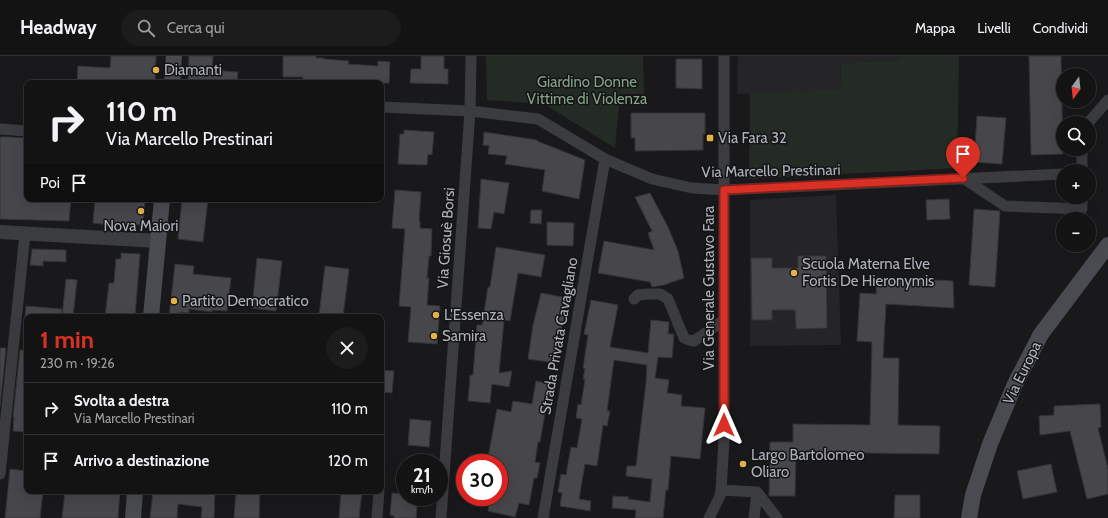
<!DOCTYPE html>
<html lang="it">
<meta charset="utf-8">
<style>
body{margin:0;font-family:Cabin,sans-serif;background:#1c1c1d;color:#f1f3f6;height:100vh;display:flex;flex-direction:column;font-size:15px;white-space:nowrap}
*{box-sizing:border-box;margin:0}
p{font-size:13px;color:#9d9ea0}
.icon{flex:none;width:22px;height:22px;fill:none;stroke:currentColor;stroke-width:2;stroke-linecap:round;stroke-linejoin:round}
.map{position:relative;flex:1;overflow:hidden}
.details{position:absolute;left:24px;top:258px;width:360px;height:180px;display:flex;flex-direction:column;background:#131314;border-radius:8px;box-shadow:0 4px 16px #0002,0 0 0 1px #323234}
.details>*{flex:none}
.guide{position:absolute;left:24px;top:24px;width:360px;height:122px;border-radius:8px;box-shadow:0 4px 16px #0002,0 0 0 1px #323234;background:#131314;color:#f1f3f6;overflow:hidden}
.needle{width:26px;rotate:195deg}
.fabs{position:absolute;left:1056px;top:12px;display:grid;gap:8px}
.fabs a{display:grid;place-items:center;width:40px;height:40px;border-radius:50%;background:#131314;box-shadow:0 4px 16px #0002,0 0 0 1px #323234;font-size:20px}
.speed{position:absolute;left:396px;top:398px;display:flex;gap:8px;font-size:20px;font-weight:700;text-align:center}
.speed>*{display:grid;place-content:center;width:52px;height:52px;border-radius:50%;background:#131314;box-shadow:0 4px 16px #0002,0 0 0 1px #323234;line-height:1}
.speed small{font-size:10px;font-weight:400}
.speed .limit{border:6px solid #d22;background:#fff;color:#111}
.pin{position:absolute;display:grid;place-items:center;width:34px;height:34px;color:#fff;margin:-41px -17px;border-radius:50% 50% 50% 0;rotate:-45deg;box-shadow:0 0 4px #0007}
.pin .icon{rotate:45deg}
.me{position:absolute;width:44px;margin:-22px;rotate:0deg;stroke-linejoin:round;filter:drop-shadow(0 0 3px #0008)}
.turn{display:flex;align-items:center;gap:14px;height:84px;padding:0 16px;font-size:18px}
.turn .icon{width:52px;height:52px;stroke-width:2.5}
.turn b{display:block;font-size:28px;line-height:34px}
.then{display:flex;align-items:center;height:38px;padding:0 16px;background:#0003;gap:8px;font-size:15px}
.round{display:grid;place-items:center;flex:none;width:42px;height:42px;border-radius:21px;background:#1c1c1d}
.head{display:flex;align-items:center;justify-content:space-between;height:68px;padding:0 16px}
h1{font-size:24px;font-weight:700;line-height:30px;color:#d93025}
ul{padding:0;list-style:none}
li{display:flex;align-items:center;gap:12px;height:52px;padding:0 16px;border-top:1px solid #323234}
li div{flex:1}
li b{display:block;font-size:15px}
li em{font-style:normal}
header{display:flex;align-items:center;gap:24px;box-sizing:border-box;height:56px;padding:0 20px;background:#131314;border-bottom:1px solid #323234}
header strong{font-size:19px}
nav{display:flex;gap:22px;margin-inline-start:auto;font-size:14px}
.search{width:280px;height:36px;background:#1c1c1d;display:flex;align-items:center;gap:10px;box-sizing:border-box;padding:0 14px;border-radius:22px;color:#9d9ea0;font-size:15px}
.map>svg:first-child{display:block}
.built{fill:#252528}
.green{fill:#242b25}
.building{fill:#47474b;stroke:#343437}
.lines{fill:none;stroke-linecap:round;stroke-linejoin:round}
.minor{stroke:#3b3c40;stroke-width:11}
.tertiary{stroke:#3b3c40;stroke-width:14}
.secondary{stroke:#494b50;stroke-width:16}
.route-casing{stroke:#8d1f18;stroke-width:10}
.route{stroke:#d93025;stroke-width:7}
.poi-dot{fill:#e4b049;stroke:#141416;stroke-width:1.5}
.labels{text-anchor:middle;stroke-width:3;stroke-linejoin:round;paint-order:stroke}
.poi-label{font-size:15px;fill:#adb1ba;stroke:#141416;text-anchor:start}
.park-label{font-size:15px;fill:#86a388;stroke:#141416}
.street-label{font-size:15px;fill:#adb1ba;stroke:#141416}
</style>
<header>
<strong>Headway</strong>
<div class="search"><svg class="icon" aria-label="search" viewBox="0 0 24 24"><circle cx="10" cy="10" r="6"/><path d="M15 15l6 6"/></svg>Cerca qui</div>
<nav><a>Mappa</a><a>Livelli</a><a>Condividi</a></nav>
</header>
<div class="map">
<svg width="1108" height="462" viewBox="0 0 1108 462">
<rect width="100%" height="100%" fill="#19191b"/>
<path class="built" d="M738,0h162l1,4 -60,3 -1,26 -103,5z
M836,139l5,150 -91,1v-146z"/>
<path class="green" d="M486,0h157l1,38h-24l-5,54 -71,-44 -57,-4z
M900,0h59l-2,112 -208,11 1,-86 90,-4 1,-26 60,-3z"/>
<path class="building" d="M111,0h45l-1,27h-78l1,-17 32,2z
M189,0h24l-1,14 26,2 -1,11h-49z
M283,0h33v2h8v1l25,2 -1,3 30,2v-5l12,1 -1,21h-86v-6h-20z
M421,0h23v13h4v15l-38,-1 1,-14h10z
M1029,0h32l2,98 -32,1z
M676,3h26v30l-26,-1z
M631,57h74v21h-2v16l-68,1v-13h-4z
M977,60l29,2 -4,46 -28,-2z
M404,74l30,2 -2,23 -4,-1 -1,11 -29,-1 2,-30h4z
M484,76l53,8v1l48,19 -6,39 -37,-8 3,-21 -40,-6 2,-8 -19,-2 1,-8 -6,-1z
M0,81h10l17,1v61h44l-2,22 -69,-2z
M481,123l28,4 -5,31 -10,-2 -3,17 -13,-1z
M395,134l26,2 -2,29h1v7l12,1 -1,27h-2l-2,22h2l-2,27 13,1 -3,38 -29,-2 3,-35 -12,-1 6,-77 -13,-1z
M650,137l18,34 10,24 6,27 -20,7 -12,2 -2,-5 -52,-9 6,-32 50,9 -6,-17 4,-2 -17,-34z
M95,143h50l-2,26 -32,-1v1l-18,-2z
M182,143h26l-5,43 -25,-3z
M949,143l1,20 -23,1 -1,-20z
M974,153l26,2 -5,76 -26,-2z
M531,154h11l-1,14 -11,-1z
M547,166l27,1 -1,23 -26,-1z
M496,191l49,8 -4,22 -23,-4 -8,48 -6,-1 -5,53 13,-2 -3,16 -17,-3 -2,19 -22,-2 2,-22 -1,-1h1v-3h3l4,-50h5l6,-38h2z
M32,193l34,1v12l-23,-1v5l-13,-1z
M121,197l19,1 -5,63h-30l4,-34h5l2,-24h5z
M798,200h28l1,72 -31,1 -1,-19h-23v10h-20l-1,-62h21v10h26z
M257,202l25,3 -6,50 -24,-3z
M175,208l19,2 -1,8 38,4 -4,33 -15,-1v2l-23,-3v4l-9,-1v5h-11z
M325,210l24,3 -6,48 -24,-2z
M877,221l76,4 1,27 -68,-4 -3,54h16l-1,67 42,1 -1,28 -143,-2 -1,44h-26l1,-54h23v-18l77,1 2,-83 -15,-1 3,-48 16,1z
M66,223l11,1 -4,37h-11z
M541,237l27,5 -5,25h-1l-6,40 -28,-4 5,-34z
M591,244l27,5 -8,42 38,6 3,-33 18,2 -1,12h6l-2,24 -14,-1 -3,21 14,2 -2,13 15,2 -1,11 24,2 -5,51 -29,-3 -3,34h-2l-3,28h-28l1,-8 -24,-2 1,-12 16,1 -1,2 22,3 2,-23 -26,-3 1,-10h9l10,-83 1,-18 -33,-5 -7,51h3l-3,15 -4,-1 -6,41 -12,-2 -6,35 12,2 -1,10 -30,-5 2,-13 -4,-1 3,-18 5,1 5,-28 6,1 5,-29 -6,-1 2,-14 3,1 4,-26h-2l2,-10 -2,-1 5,-33 -4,-1z
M26,250l36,3 -1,8h-36z
M0,292h6l-6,58z
M20,294h7v82l-14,-1 1,-14h-1z
M381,314l13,1 -2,22 -11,-1z
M536,325l14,3 -10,58h-2l-3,20 5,1 -3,15h-3l-5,27 -10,-2 -4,14 -27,-6 2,-14h9v-34h-12l10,-54 14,3 2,-11 19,3z
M1100,348l1,23 -3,1 10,41v25l-21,5 -17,-68 -30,4 -1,-19 15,-1v-9z
M410,363l21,2 -2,26 -21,-2z
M1051,408l6,28 -34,7 -6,-28z
M10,413l17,2 -2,20h18l-3,27h-35z
M65,435h55l-2,27h-56z
M153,435h62l-1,27h-13l1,-11 -24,-3 -1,14h-27z
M236,435h24l-1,27h-25z
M341,435h21l-3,27h-20z
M392,437l13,1v3h13l-2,21h-22v-2l-4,-1z
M895,439h25v23h-26z"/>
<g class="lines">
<path class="minor" d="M381,51l89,4 68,8 67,40 47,20 40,9 32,2 339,-16
M1088,67l20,-23
M0,73l27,2
M1082,93v22
M963,122l42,28 77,3v-12
M634,243l4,-4 10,-1h12l8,5 16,39 5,2 5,1 30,-21
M0,418l25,-240
M721,434l36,2 20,26
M377,462l2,-27
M441,462l29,-407 1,-55
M543,462l62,-359
M709,462l11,-22 1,-6 3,-50v-384
M754,462l3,-26"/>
<path class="tertiary" d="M0,176l158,9"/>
<path class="secondary" d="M172,27l2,-27
M151,261l11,-118
M133,462l2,-27
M969,462l4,-23 17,-51 25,-60 26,-50 67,-89"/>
</g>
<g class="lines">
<g class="route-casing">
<path id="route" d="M724,369v-235l239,-12"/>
</g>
<use href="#route" class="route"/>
</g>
<g class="poi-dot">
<circle cx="156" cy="14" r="4"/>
<rect x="706" y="78" width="8" height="8" rx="2"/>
<circle cx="141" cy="155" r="4"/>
<circle cx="794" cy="217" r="4"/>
<circle cx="174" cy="245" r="4"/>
<circle cx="436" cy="259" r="4"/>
<circle cx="434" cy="280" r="4"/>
<circle cx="743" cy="408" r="4"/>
</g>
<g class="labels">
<g class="poi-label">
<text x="164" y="19">Diamanti</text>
<text x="718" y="87">Via Fara 32</text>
<text x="141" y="175" text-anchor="middle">Nova Maiori</text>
<text x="802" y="213">Scuola Materna Elve<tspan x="802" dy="17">Fortis De Hieronymis</tspan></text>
<text x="182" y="250">Partito Democratico</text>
<text x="444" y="264">L'Essenza</text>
<text x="442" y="285">Samira</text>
<text x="751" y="404">Largo Bartolomeo<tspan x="751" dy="17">Oliaro</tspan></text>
</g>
<g class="park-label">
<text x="587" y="31">Giardino Donne<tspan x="587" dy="17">Vittime di Violenza</tspan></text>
</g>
<g class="street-label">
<text transform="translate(771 115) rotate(-1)" y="5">Via Marcello Prestinari</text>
<text transform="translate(446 182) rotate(-86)" y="5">Via Giosuè Borsi</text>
<text transform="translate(709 232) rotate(-90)" y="5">Via Generale Gustavo Fara</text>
<text transform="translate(559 280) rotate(-80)" y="5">Strada Privata Cavagliano</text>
<text transform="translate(1022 317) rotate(-64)" y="5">Via Europa</text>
</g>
</g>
</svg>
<div class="fabs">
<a><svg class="needle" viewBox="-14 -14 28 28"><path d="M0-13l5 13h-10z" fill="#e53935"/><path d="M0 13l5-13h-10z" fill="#9d9ea0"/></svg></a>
<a><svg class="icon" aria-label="search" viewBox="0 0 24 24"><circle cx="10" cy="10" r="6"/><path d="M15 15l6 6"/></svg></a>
<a>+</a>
<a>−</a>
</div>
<div class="speed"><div>21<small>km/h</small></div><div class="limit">30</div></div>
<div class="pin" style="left:963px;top:122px;background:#d93025"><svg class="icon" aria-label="arrive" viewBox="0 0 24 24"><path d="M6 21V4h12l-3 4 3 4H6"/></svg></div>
<svg class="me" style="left:724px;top:369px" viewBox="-20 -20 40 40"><path d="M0-17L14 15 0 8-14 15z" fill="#d93025" stroke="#fff" stroke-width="4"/></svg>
<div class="guide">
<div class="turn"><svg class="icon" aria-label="right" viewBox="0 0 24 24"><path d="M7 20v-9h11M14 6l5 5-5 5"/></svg><div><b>110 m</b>Via Marcello Prestinari</div></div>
<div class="then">Poi<svg class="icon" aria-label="arrive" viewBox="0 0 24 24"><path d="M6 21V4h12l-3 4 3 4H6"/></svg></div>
</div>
<section class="details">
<div class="head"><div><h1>1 min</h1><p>230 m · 19:26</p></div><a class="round"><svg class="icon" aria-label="close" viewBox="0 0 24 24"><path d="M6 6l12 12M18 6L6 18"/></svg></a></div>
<ul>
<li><svg class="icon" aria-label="right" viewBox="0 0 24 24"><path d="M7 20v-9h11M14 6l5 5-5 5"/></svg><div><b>Svolta a destra</b><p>Via Marcello Prestinari</p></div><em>110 m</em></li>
<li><svg class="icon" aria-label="arrive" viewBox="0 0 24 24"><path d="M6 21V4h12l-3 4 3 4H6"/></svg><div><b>Arrivo a destinazione</b></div><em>120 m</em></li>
</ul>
</section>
</div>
